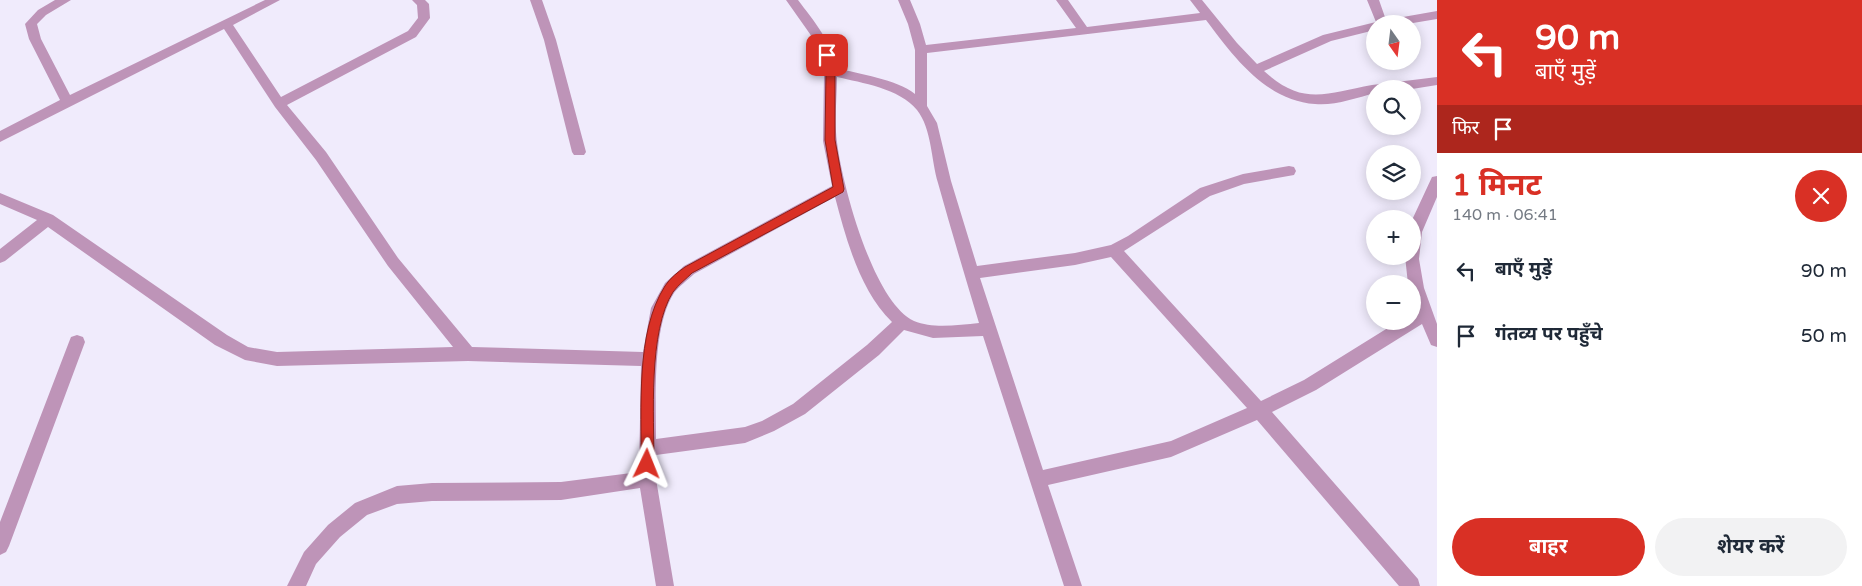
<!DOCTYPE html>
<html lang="hi">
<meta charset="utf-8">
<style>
body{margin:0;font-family:"Varela Round","Noto Sans Devanagari",sans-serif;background:#f2f2f3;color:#1f2937;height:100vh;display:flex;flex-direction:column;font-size:19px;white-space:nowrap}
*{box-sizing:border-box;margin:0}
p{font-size:16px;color:#747a83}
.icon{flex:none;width:28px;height:28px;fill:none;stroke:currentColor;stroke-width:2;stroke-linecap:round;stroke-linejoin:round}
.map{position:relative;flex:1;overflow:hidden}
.drawer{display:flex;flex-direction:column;background:#fff;width:425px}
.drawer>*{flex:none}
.banner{background:#d93025;color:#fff;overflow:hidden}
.needle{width:32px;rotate:166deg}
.tools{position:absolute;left:1366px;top:15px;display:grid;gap:10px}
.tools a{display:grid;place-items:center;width:55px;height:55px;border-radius:50%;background:#fff;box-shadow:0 2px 12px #0003;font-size:25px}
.pin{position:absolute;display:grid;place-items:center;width:42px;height:42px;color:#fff;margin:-21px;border-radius:10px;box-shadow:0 2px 8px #0006}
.me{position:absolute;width:55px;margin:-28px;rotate:2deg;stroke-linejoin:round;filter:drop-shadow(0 0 4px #0008)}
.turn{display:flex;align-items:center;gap:18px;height:105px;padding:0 15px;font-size:22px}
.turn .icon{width:65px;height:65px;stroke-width:2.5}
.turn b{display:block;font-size:35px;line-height:42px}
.then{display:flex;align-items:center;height:48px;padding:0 15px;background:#0003;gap:10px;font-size:19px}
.round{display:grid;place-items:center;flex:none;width:52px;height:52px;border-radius:26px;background:#f2f2f3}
.head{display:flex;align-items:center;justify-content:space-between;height:85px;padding:0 15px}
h1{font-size:30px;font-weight:700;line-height:38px;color:#d93025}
.primary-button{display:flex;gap:10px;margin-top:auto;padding:10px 15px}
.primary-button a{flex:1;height:58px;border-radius:30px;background:#d93025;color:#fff;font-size:20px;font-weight:700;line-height:58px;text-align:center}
.primary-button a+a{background:#f2f2f3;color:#1f2937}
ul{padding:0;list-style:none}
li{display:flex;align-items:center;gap:15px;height:65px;padding:0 15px}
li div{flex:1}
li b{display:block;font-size:19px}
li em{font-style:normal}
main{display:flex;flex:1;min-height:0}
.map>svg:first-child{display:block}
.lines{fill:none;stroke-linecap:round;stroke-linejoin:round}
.minor{fill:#be94b8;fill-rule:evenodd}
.route{fill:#d93025;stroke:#8d1f18}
</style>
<main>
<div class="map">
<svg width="1437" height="586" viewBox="0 0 1437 586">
<rect width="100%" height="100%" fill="#f0ebfc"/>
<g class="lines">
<path class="minor" d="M55,0h16l-25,15 -9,9 4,15 29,56 195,-95h15l-47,25 48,72 127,-66 10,-13 -1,-13 -5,-5h13l4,4 1,14 -14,19 -129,68 39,47 72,106 74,89 171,5 8,-44 14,-25 19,-17 148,-80 -9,-45 1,-66 -3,-20 -11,-21 -24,-34h12c15,20 35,43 38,68 23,6 60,11 79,26v-44l-7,-26 -10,-24h12l10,24 6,21 150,-17 -20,-28h12l19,27 113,-14 -10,-13h12l35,43 20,21 66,-29 53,-13 -9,-22h12l7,20 51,-9v8l-30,5h-32v6l-44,11 -67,30c39,36 63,22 108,14 21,-3 44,-5 65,-8v8l-25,4h-37v4c-19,5 -41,13 -60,11 -49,-3 -82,-48 -109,-84l-279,33v53l10,17 14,58 26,85 98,-13 36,-8 17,-9 72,-48 43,-14 46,-8 5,1 2,4 -2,4 -50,9 -34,12 -86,55 137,150 43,-21 95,-59h13v-8l4,-2 -4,-12v-15h-4l-3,-28h7v-36l20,-43 5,-1v21l-15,35 -3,27 5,29 13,36v23l-6,-2 -9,-21 -106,66 -44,22 146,167 2,7h-21l-142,-166 -86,37 -123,28 34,101h-18l-81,-250 -50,2 -29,-8 -25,25 -74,59 -31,17 -29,12 -89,12v24l18,107h-18l-16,-98 -79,12 -129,1 -35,3 -30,11 -27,22 -24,27 -10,22h-19l17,-34 24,-27 27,-22 42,-17 35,-3 129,-1 78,-10 2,-106 -173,-5 -191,5 -32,-6 -30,-15 -167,-118 -43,34 -5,2v-14l37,-29 -37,-16v-11l53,22 174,120 21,12 29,5 176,-5 -65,-81 -72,-106 -41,-53 -51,-78 -224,113v-11l60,-31 -31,-61 -4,-15 13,-14zM837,77c25,6 62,11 80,33 15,19 14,50 21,73 13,47 27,93 41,140 -21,2 -46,6 -65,-2 -41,-19 -72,-137 -77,-179 -3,-21 0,-44 0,-65zM835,197c11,42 25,94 57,125l-25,23 -74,59 -31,17 -17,6 -89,12c0,-41 -4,-112 18,-146 5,-7 14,-13 20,-19zM1111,257l136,151 -76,33 -128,29 -63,-192 95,-13z
M530,0h12l14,40 30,112 -2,3h-10l-2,-3 -28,-112z
M77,335l6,2 2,5 -76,204 -3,6 -6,3v-33l69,-180 2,-5z"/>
</g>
<path class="route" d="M827,52l4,3 4,16v69l9,49 -1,3 -151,81c-6,6 -14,12 -19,19 -25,39 -19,125 -19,172l-2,4 -5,2 -4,-2 -2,-4c1,-55 -6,-131 24,-178 5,-8 13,-14 20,-19l148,-80 -8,-47 1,-69 -4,-16z"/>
</svg>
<div class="tools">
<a><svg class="needle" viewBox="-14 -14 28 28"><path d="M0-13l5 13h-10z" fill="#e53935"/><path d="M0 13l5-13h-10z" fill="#747a83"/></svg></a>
<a><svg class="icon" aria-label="search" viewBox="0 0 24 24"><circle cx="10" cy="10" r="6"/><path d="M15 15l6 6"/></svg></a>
<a><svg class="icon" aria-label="layers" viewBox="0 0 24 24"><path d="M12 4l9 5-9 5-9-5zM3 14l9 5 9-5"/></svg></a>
<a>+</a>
<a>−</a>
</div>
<div class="pin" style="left:827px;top:55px;background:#d93025"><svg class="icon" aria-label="arrive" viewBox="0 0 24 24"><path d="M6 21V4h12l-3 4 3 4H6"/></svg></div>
<svg class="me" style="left:647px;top:464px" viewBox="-20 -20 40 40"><path d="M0-17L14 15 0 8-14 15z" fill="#d93025" stroke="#fff" stroke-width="4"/></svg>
</div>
<section class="drawer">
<div class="banner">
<div class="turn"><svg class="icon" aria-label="left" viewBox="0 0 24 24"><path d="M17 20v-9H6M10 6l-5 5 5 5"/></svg><div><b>90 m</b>बाएँ मुड़ें</div></div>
<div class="then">फिर<svg class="icon" aria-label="arrive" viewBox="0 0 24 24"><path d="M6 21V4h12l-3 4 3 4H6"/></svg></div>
</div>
<div class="head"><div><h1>1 मिनट</h1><p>140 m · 06:41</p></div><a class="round" style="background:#d93025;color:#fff"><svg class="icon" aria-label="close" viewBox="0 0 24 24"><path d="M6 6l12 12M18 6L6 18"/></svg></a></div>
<ul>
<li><svg class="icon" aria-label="left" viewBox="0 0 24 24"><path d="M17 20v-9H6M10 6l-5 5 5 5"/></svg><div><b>बाएँ मुड़ें</b></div><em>90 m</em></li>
<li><svg class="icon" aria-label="arrive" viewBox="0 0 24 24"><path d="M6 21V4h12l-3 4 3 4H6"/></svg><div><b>गंतव्य पर पहुँचे</b></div><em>50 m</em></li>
</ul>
<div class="primary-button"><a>बाहर</a><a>शेयर करें</a></div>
</section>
</main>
